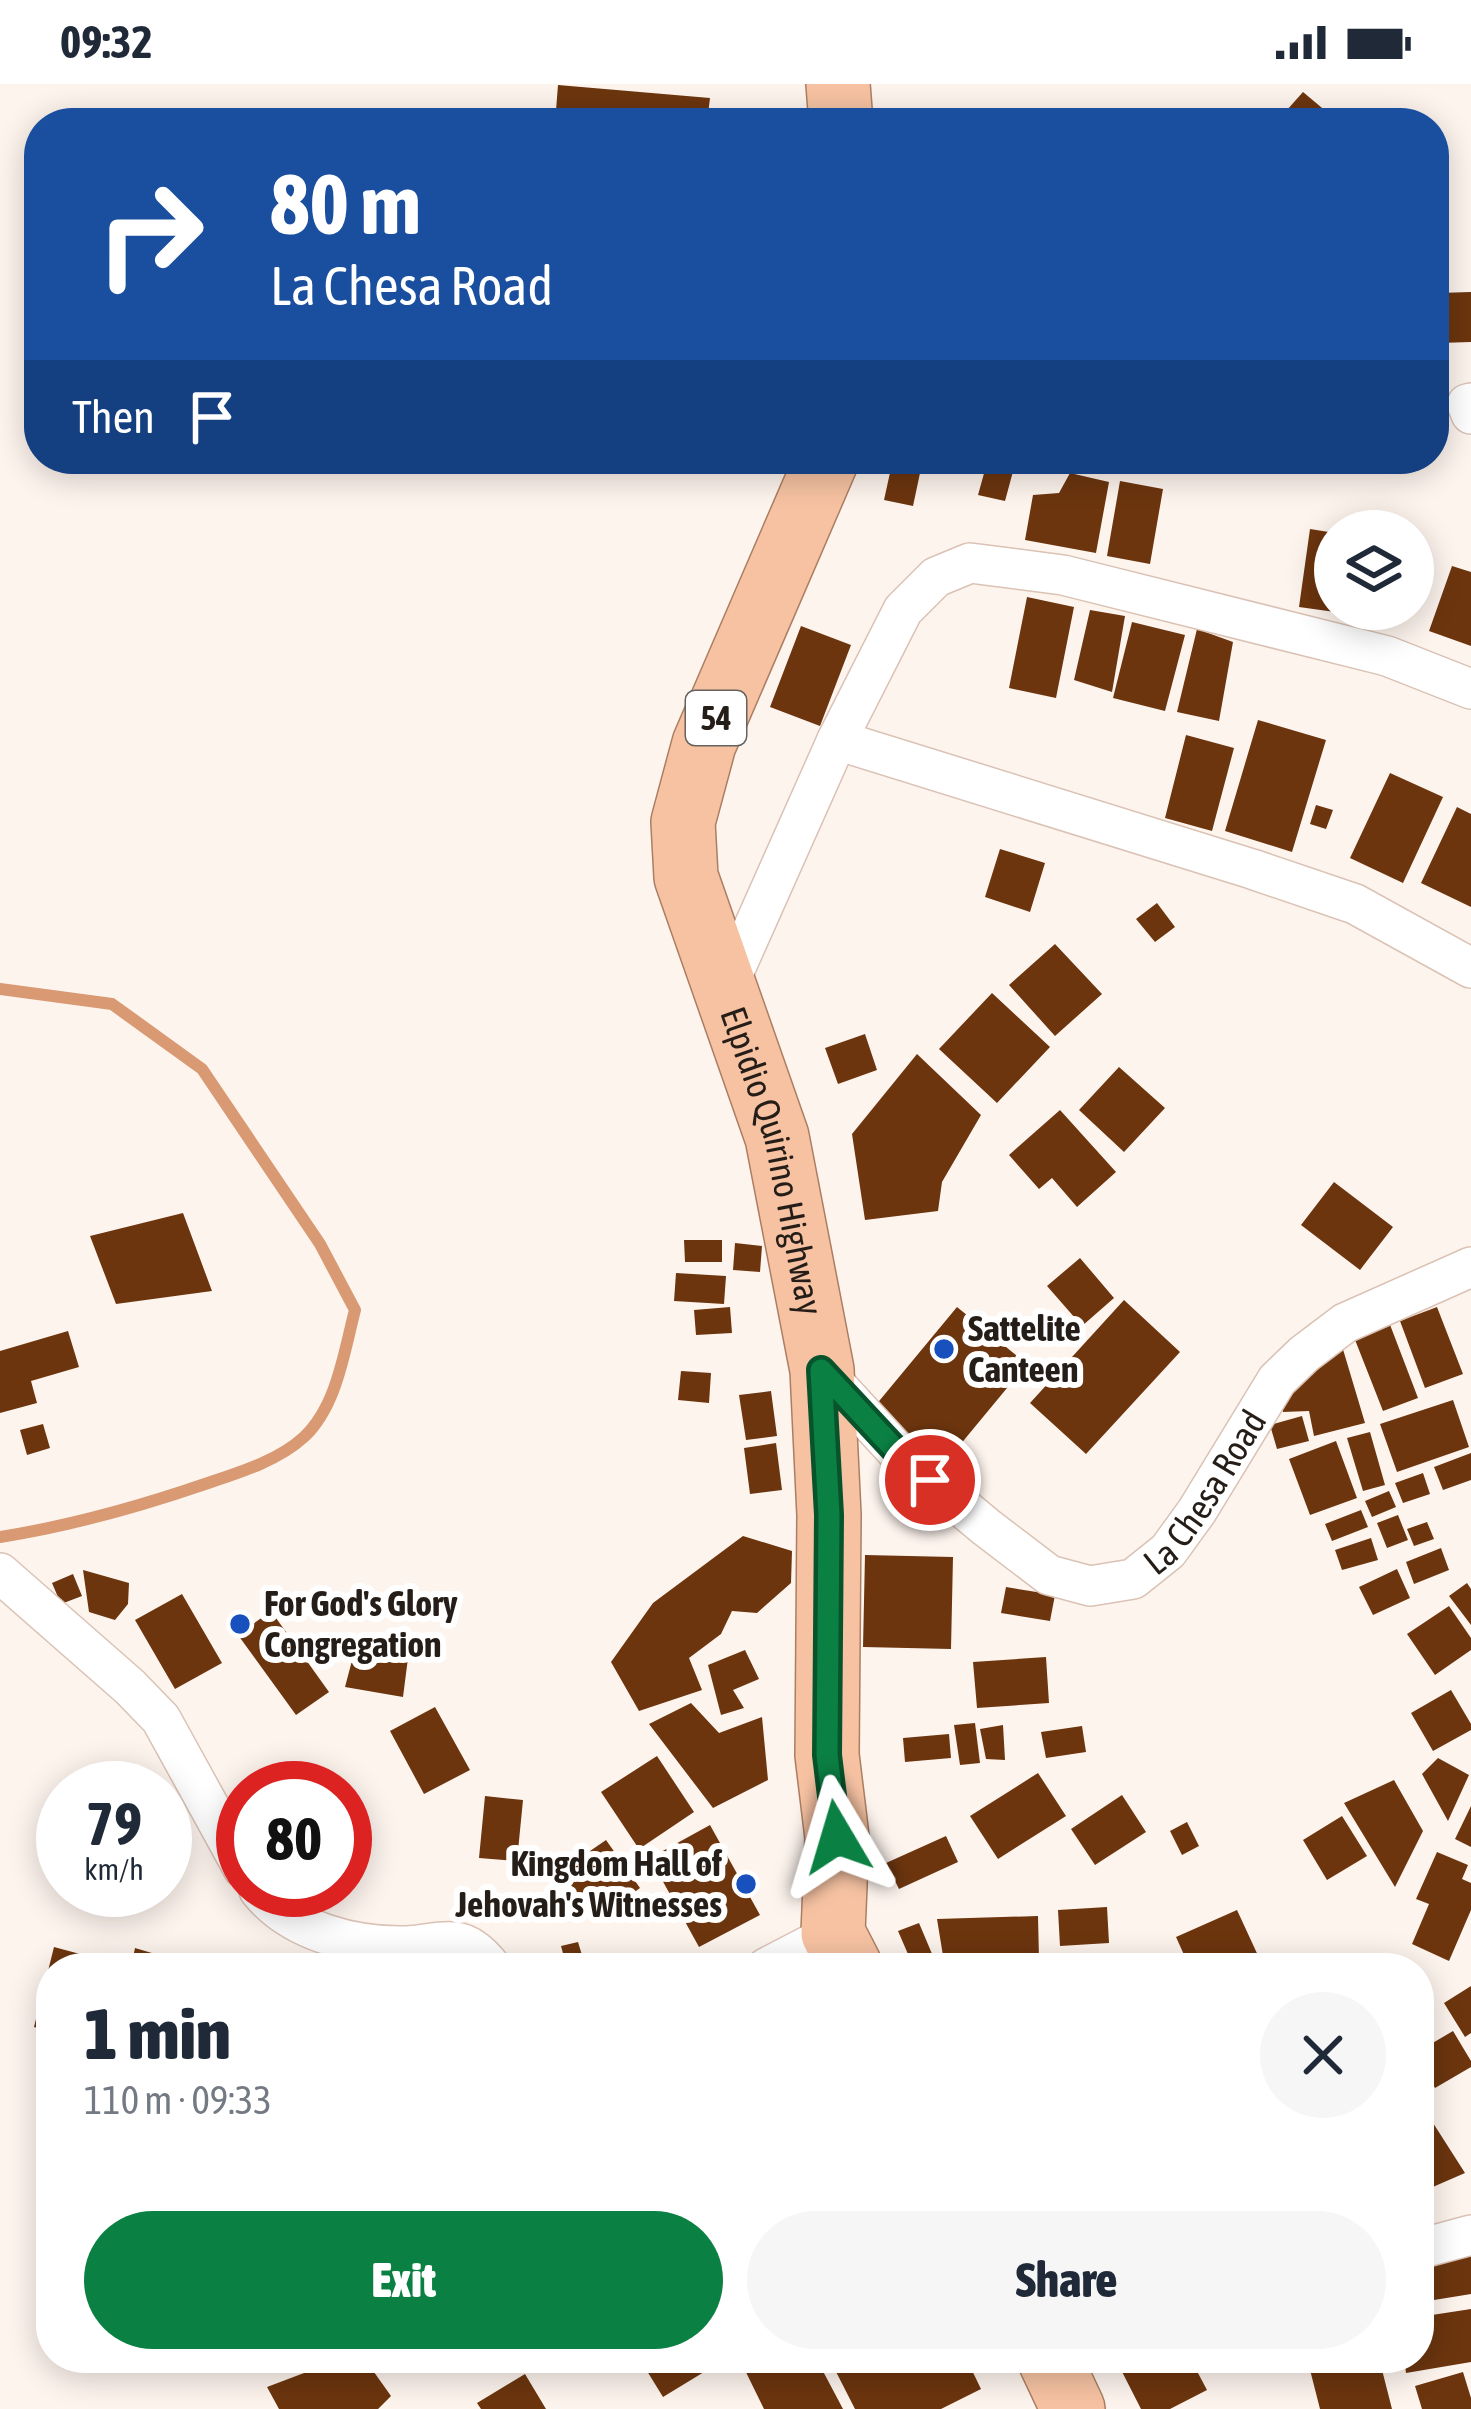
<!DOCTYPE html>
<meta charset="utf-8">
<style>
body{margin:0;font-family:"Asap Condensed",sans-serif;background:#f6f6f7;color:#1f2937;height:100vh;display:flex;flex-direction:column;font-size:45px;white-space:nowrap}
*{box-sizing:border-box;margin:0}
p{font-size:39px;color:#747a83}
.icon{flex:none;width:66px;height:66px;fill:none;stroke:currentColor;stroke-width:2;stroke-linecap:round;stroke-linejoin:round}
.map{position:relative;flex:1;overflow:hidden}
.panel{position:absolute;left:36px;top:1869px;width:1398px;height:420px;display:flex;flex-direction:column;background:#fff;border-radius:48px;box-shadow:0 6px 30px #0003}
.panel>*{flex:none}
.guide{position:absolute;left:24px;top:24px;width:1425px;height:366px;border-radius:48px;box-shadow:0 6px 30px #0003;background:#1a4fa0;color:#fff;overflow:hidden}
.fabs{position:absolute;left:1314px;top:426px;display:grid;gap:24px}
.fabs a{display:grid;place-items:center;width:120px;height:120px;border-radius:50%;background:#fff;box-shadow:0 6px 30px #0003;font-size:60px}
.speed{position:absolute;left:36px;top:1677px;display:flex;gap:24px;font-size:60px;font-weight:700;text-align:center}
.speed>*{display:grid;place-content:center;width:156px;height:156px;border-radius:50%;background:#fff;box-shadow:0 6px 30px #0003;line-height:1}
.speed small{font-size:30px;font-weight:400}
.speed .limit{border:18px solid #d22;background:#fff;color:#111}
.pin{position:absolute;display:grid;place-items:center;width:102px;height:102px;color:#fff;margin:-51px;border:6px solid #fff;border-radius:50%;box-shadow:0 3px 12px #0007}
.me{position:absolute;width:132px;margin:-66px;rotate:353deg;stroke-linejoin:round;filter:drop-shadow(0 0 9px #0008)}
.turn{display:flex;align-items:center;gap:42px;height:252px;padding:0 48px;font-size:54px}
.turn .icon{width:156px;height:156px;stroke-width:2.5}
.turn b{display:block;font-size:84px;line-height:102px}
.then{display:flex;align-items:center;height:114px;padding:0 48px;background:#0003;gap:24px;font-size:45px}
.round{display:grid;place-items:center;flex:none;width:126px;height:126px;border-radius:63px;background:#f6f6f7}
.headline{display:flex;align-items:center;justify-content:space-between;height:204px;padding:0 48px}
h1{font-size:72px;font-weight:800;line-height:90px}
.primary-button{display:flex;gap:24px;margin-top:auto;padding:24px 48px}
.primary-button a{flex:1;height:138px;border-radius:72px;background:#0b8043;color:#fff;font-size:48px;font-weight:800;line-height:138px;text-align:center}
.primary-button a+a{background:#f6f6f7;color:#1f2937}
.status{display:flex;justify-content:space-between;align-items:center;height:84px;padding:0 60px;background:#fff;direction:ltr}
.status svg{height:33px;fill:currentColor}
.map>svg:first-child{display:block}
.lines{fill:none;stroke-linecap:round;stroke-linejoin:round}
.stream{stroke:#d89973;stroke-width:12}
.building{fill:#6c350e}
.minor-casing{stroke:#dac2b4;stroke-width:42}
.trunk-casing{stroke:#ab7e63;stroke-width:66}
.minor{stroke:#fff;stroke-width:39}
.trunk{stroke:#f6c2a2;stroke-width:63}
.route-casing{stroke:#07532c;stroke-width:30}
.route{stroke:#0b8043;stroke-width:21}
.poi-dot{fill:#1851bd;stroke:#fff;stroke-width:4.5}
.labels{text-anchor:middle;stroke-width:12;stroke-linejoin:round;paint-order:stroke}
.shield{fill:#fff;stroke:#66615d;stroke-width:3}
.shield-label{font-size:33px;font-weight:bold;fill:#251d18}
.street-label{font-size:36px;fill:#251d18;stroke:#fff}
.poi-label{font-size:36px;font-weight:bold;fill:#251d18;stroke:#fff;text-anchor:start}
</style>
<div class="status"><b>09:32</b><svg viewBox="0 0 49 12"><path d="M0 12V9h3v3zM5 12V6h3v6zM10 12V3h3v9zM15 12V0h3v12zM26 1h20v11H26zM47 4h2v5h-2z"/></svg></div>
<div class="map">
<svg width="1471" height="2325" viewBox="0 0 1471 2325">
<rect width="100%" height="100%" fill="#fef4ee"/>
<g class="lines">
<path class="stream" d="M0,905l112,15 90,65 118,175 35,66c-11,42 -18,96 -51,127 -26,24 -66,36 -99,47 -67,23 -135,42 -205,53"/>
</g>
<path class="building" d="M558,1l152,13 -3,25h-152z
M1303,8l37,31h-58l-4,-3z
M979,29v10h-116v-8z
M1471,208v50l-32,1 -1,-50z
M893,375h30l-10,47 -29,-6z
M988,375l27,5 -10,37 -27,-6z
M1070,389l39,9 -13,71 -71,-13 8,-45 26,-2z
M1120,397l43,8 -13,75 -43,-8z
M1310,445l25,4v79l-36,-5z
M1452,482l19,6v74l-42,-15z
M1027,513l47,10 -18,91 -47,-10z
M1361,525h42l-2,10 -40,-8z
M1090,526l35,6 -13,76 -38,-12z
M1132,538l53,13 -20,76 -52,-13z
M801,542l50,19 -31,81 -50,-19z
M1197,545l36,13 -14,79 -42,-9z
M1258,636l68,20 -34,112 -67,-21z
M1186,651l48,13 -22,83 -47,-13z
M1390,689l53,24 -40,86 -53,-25z
M1316,721l17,5 -7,19 -16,-5z
M1457,723l14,7v93l-50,-24z
M1000,765l45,14 -15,49 -45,-15z
M1157,819l18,24 -20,15 -19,-23z
M1055,860l47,50 -47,42 -46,-51z
M992,909l58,54 -53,56 -58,-54z
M865,950l12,36 -39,14 -13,-36z
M917,970l64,61 -39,67 -4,29 -73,9 -13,-86z
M1119,983l46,41 -41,44 -45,-42z
M1060,1026l56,62 -39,35 -25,-29 -13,11 -30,-34z
M1334,1098l59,45 -33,43 -59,-45z
M183,1129l29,78 -96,13 -26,-68z
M684,1156h38v22h-37z
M735,1159l27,3 -2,26 -27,-2z
M1080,1174l34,40 -32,28 -35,-40z
M676,1189l50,3 -2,28 -50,-3z
M1124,1216l56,52 -94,102 -56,-51z
M730,1223l2,26 -36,2 -2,-25z
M957,1223l70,57 -82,99 -70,-57z
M1437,1223l26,67 -38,14 -25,-67z
M1384,1225l34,89 -35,13 -35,-89z
M68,1247l11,36 -48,14 6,22 -37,10v-62z
M1342,1262l23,77 -51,13 -5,-25 -26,1 -2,-13z
M681,1287l30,2 -2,30 -31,-3z
M771,1307l6,45 -31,4 -7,-45z
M1453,1316l16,47 -72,25 -17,-48z
M1302,1332l7,25 -32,8 -7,-24z
M43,1340l7,24 -23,7 -7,-25z
M1370,1348l15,53 -22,6 -16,-53z
M1336,1357l21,57 -47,17 -21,-56z
M776,1359l6,47 -32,4 -6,-46z
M1471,1369v27l-28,10 -9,-23z
M1423,1389l7,21 -27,9 -8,-20z
M1389,1407l7,16 -24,10 -7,-16z
M1361,1426l7,17 -36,14 -7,-17z
M1398,1431l10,25 -21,8 -10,-25z
M1427,1438l7,17 -20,7 -7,-17z
M743,1452l49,15 -1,32 -34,30 -25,-2 -11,23 -32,24 13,32 -63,21 -28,-49 42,-59z
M1371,1454l7,22 -36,10 -7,-20z
M1441,1464l8,22 -35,14 -8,-22z
M865,1471l88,2 -2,92 -88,-2z
M1397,1485l13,29 -37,17 -14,-28z
M83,1486l46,13 -1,21 -13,16 -26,-8z
M73,1490l9,22 -21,8 -9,-21z
M1467,1499l4,6v36l-22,-29z
M1006,1503l49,8 -5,26 -49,-8z
M182,1510l40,69 -47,26 -40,-69z
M1449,1522l22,32v12l-36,25 -28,-41z
M271,1527l58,81 -33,23 -58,-80z
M745,1566l14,29 -26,11 11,18 -23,7 -13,-50z
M354,1569l54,5 -5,39 -58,-10z
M1046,1573l3,46 -72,5 -4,-46z
M1451,1606l20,34v6l-38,21 -22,-38z
M691,1619l28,30 43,-16 6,63 -55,28 -64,-84z
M435,1623l35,63 -46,24 -34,-63z
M975,1639l5,40 -20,2 -6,-40z
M1003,1641l2,35 -19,-1 -6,-30z
M1082,1642l4,26 -40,6 -5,-26z
M949,1650l2,24 -46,4 -2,-24z
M657,1672l37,56 -55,37 -38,-57z
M1438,1674l31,17 -21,46 -26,-47z
M1038,1689l28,43 -68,43 -28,-43z
M1394,1696l29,51 -28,56 -51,-84z
M1122,1711l24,37 -51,33 -24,-36z
M485,1712l38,4 -6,61 -38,-3z
M1471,1722v41l-16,-8z
M1342,1732l25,40 -40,24 -24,-40z
M1187,1738l12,24 -17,9 -12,-24z
M710,1741l50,90 -61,32 -49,-89z
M946,1752l12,26 -59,27 -13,-26z
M606,1756l34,48 -44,32 -35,-49z
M1437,1768l31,13 -6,14 9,4v27l-22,51 -37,-17 17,-40 -13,-5z
M1107,1823l2,36 -49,3 -2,-36z
M1237,1826l24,52 -12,6h-59l-14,-31z
M1038,1832l1,43 -65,9h-29l-8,-49z
M919,1839l19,45h-24l-16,-37z
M578,1858l7,23 -18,3 -6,-22z
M54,1863l63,17 -1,4h-65v64l-17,-5z
M135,1864l64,19v1h-68z
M1471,1902v47l-6,4 -21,-34z
M1453,1947l18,30v6l-36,21 -16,-26v-11z
M1419,2017l46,72 -46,20z
M1471,2157v53l-37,6 -15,-30v-19z
M1471,2225v53l-65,11 -2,-15h15v-41z
M305,2274h59l27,38 -13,13h-99l-12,-22 45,-17z
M639,2274h88l-64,39z
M739,2274h77l27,51h-79z
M829,2274h137l15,31 -40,20h-86z
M1115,2274h75l17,32 -37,19h-29z
M1307,2274h72l13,51h-72z
M1463,2288l8,26v11h-49l-7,-23z
M525,2290l21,35h-65l-4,-6z"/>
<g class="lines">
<g class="minor-casing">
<g id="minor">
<path d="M1471,319l-4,1 4,10"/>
<path d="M837,656l415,129 103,35 116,64"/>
<path d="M727,903l110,-247 66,-130 33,-33 34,-14 93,12 324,81 84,33"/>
<path id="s1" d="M822,1286l80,87 84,70 63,48 41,11 43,-7 35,-28 29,-40 80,-131 27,-26 41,-31 126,-56"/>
<path d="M0,1489l130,114 31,32 82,149"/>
<path d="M259,1806c33,42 96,57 147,56 16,0 33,-6 48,-4 16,1 28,14 38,26"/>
<path d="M766,1884l67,-35"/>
<path d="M1419,2165l52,-14"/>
</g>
</g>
<g class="trunk-casing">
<g id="trunk">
<path d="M838,0l3,39"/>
<path id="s2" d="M827,375l-123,285 -21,78 3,55 91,260 45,233 7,145 -2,240 10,82 -4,96 18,35"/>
<path d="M1049,2274l24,51"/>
</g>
</g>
<use href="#minor" class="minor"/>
<use href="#trunk" class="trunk"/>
</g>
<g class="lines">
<g class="route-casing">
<path id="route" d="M837,1753l-10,-82 2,-240 -8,-145 81,87 28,23"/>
</g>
<use href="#route" class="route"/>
</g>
<g class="poi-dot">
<circle cx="944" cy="1265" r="12"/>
<circle cx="240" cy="1540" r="12"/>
<circle cx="746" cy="1800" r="12"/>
</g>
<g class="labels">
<rect class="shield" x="686" y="607" width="60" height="54" rx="9"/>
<g class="shield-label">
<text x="716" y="646">54</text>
</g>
<g class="street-label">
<text dy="13" stroke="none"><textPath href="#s2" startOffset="744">Elpidio Quirino Highway</textPath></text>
<text dy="13" stroke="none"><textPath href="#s1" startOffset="507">La Chesa Road</textPath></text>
</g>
<g class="poi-label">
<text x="968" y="1257">Sattelite<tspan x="968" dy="41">Canteen</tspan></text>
<text x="264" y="1532">For God's Glory<tspan x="264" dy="41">Congregation</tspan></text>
<text x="722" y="1792" text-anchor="end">Kingdom Hall of<tspan x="722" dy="41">Jehovah's Witnesses</tspan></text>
</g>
</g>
</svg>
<div class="fabs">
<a><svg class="icon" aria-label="layers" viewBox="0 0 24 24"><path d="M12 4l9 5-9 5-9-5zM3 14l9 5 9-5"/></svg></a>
</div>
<div class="speed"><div>79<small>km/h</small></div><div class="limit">80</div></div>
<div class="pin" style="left:930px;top:1396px;background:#d93025"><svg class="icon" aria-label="arrive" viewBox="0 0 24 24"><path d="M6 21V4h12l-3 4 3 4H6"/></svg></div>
<svg class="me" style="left:837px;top:1753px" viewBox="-20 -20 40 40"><path d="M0-17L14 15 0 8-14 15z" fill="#0b8043" stroke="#fff" stroke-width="4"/></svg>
<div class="guide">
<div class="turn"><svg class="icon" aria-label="right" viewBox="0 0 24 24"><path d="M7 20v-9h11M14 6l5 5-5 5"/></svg><div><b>80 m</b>La Chesa Road</div></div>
<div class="then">Then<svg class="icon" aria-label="arrive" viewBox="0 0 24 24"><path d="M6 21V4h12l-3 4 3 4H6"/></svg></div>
</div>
<section class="panel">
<div class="headline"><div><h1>1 min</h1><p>110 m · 09:33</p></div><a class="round"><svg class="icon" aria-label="close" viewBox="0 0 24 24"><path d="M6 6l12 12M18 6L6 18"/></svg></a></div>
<div class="primary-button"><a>Exit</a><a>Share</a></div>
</section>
</div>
